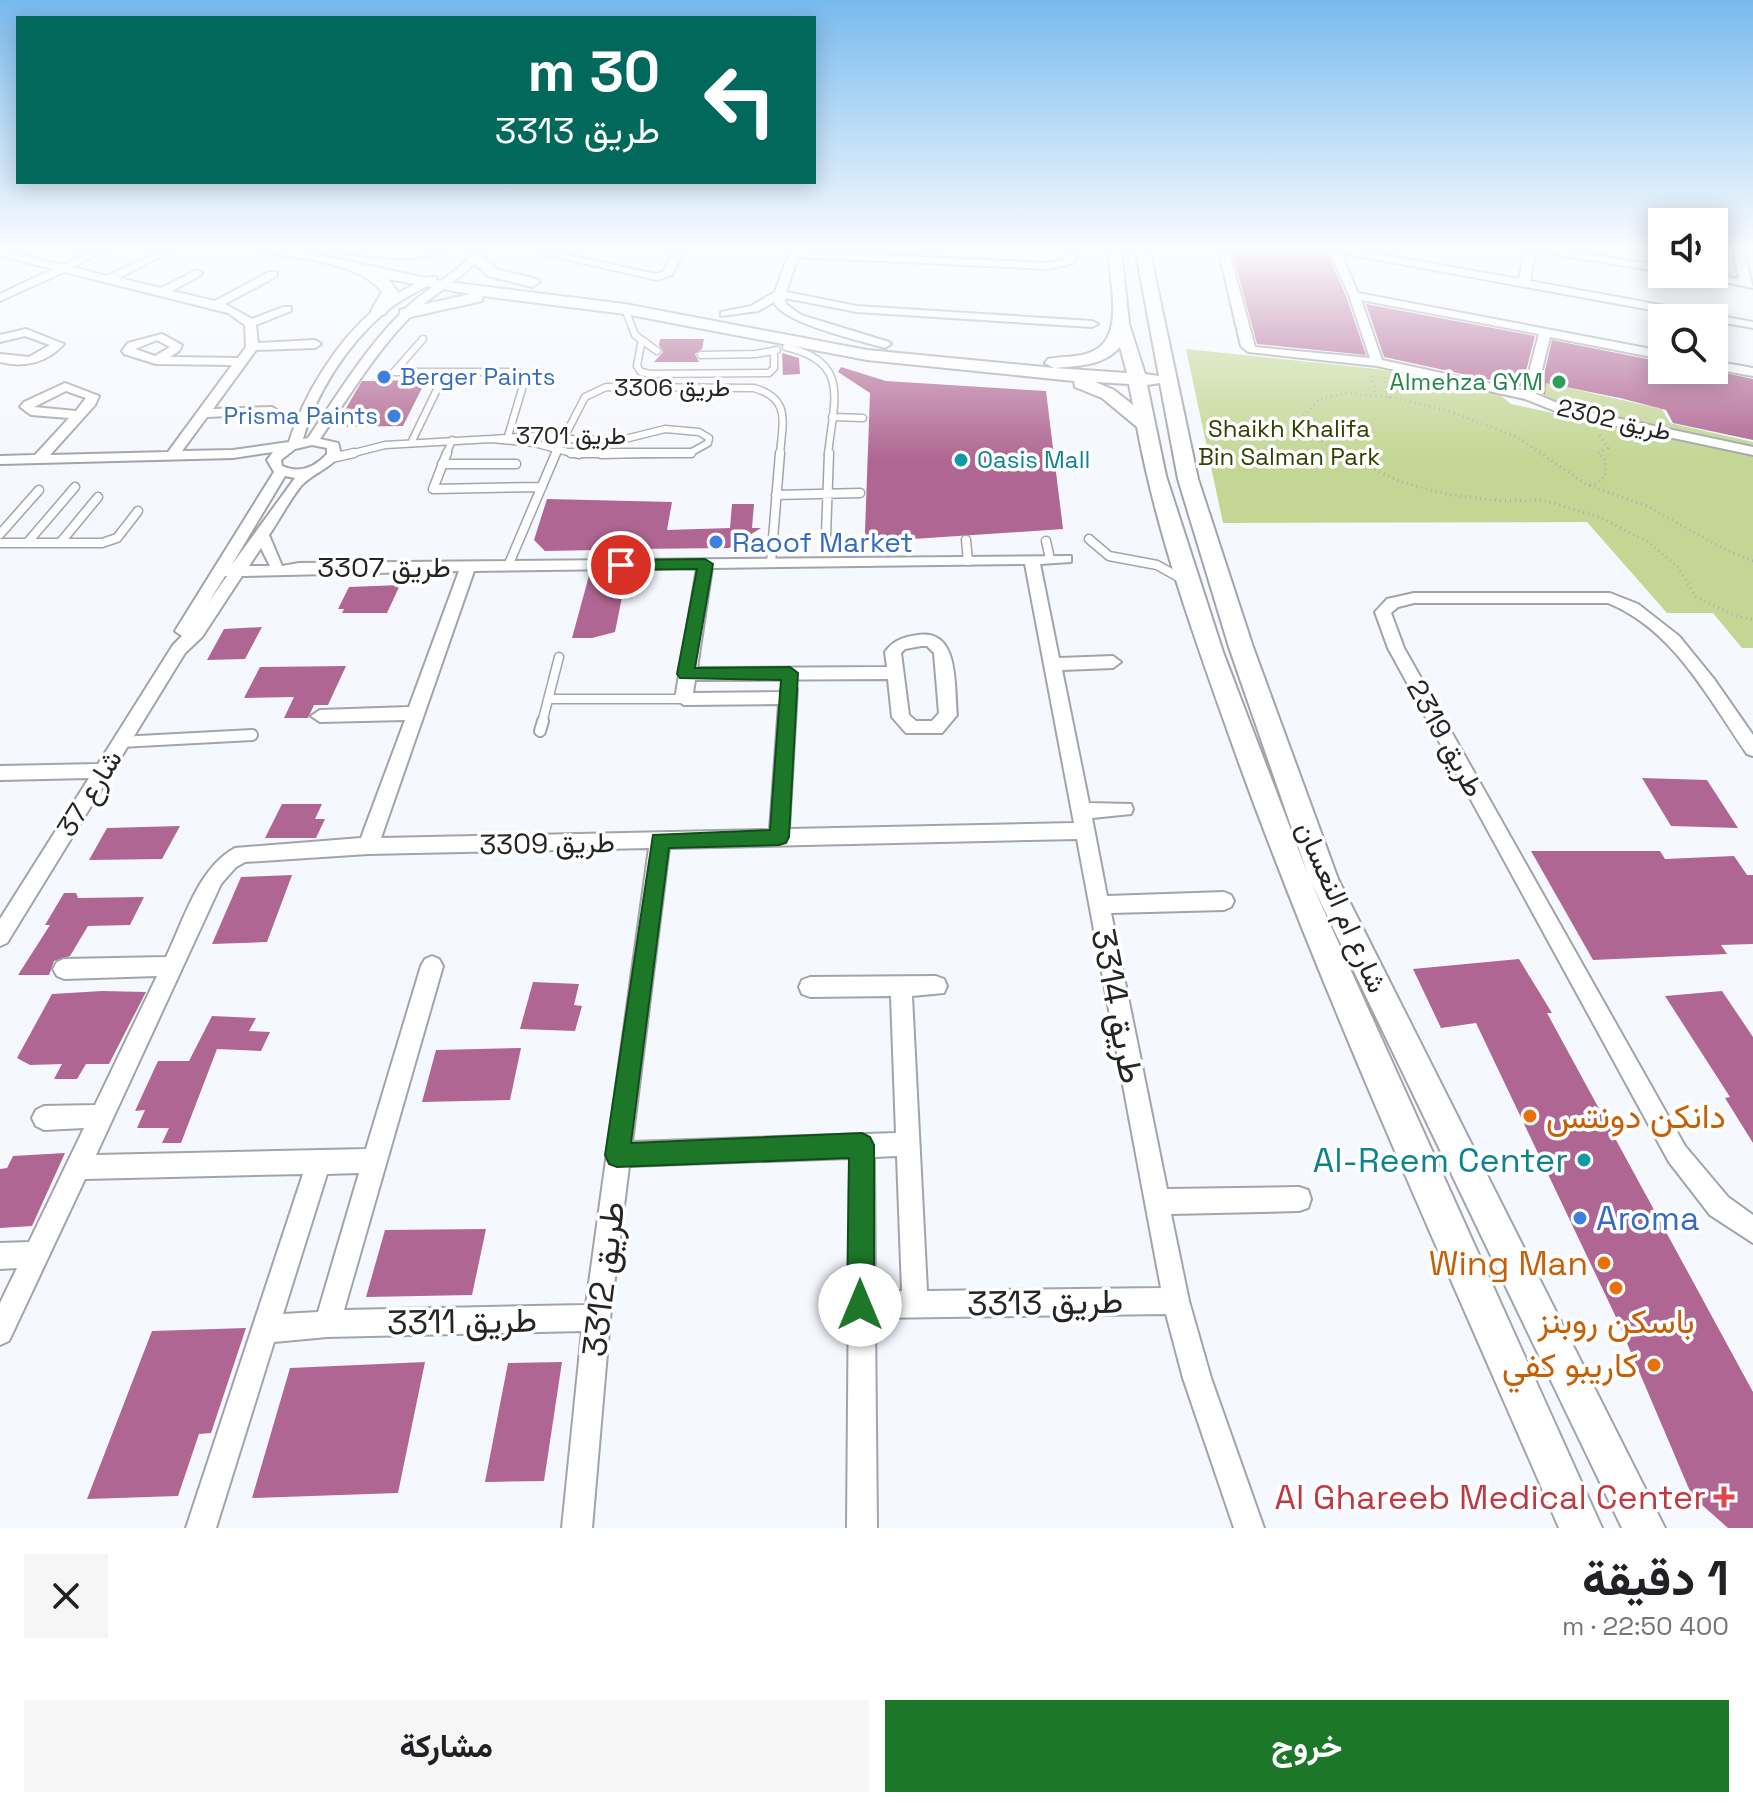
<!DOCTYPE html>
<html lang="ar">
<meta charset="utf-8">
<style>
body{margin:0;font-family:"Space Grotesk",Vazirmatn,sans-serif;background:#f6f6f6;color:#202124;direction:rtl;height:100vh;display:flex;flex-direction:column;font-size:30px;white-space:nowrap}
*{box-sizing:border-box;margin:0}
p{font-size:26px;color:#757577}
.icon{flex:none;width:44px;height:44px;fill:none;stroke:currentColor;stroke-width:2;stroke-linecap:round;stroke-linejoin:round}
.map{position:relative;height:1528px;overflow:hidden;direction:ltr}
.drawer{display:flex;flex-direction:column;background:#fff;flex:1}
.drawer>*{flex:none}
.banner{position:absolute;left:16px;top:16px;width:800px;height:168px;border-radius:0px;box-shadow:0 4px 20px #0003;direction:rtl;background:#00695c;color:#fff;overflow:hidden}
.controls{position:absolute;left:1648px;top:208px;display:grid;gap:16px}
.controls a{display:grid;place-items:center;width:80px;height:80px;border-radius:0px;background:#fff;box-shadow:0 4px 20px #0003;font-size:40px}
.pin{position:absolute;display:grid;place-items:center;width:68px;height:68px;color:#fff;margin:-34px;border:4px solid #fff;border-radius:50%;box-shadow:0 2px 8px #0007}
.me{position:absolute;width:88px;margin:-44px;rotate:0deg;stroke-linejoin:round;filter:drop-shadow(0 0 6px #0008)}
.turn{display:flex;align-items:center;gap:28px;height:168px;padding:0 24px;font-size:36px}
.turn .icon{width:104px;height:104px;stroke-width:2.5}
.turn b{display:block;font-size:56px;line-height:68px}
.round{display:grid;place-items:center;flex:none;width:84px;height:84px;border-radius:0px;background:#f6f6f6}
.headline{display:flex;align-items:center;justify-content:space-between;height:136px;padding:0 24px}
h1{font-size:48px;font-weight:700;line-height:60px}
.button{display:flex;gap:16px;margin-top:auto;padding:16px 24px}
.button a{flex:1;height:92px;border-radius:0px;background:#1c7828;color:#fff;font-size:32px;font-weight:700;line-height:92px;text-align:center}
.button a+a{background:#f6f6f6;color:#202124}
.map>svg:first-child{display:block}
.green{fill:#c3d693}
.building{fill:#b06692}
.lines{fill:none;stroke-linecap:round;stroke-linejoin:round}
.service-far2-casing{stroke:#a2a4aa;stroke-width:9}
.service-far1-casing{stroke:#a2a4aa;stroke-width:11}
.service-casing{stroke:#a2a4aa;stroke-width:14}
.minor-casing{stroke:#a2a4aa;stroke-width:4}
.secondary-casing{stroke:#a2a4aa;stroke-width:4}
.path{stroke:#adafb4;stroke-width:3;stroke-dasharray:1 4;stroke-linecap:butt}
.service-far2{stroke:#fff;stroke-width:6}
.service-far1{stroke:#fff;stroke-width:8}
.service{stroke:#fff;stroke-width:10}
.minor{fill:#fff;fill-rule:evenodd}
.secondary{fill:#fff;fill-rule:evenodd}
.route{fill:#1c7828;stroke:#124e1a;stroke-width:2}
.shop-dot{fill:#3f7fe0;stroke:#fff;stroke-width:3}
.leisure-dot{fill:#2e9e5b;stroke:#fff;stroke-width:3}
.culture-dot{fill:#0f9aa8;stroke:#fff;stroke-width:3}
.food-dot{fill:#e8710a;stroke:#fff;stroke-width:3}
.health-dot{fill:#e0444e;stroke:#fff;stroke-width:3}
.labels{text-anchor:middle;stroke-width:7;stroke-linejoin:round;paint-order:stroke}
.far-shop-label{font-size:24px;fill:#366cbe;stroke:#fff;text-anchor:start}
.far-leisure-label{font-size:24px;fill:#27864d;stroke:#fff;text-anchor:end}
.far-street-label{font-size:24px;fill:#252527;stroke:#fff}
.far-park-label{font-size:24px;fill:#344000;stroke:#fff}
.far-culture-label{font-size:24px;fill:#0d838f;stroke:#fff;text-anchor:start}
.shop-label{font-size:28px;fill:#366cbe;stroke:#fff;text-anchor:start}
.street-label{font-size:28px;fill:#252527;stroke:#fff}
.near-street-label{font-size:34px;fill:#252527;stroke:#fff}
.near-food-label{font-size:34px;fill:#c56008;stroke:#fff;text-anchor:end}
.near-culture-label{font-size:34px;fill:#0d838f;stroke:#fff;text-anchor:end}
.near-shop-label{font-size:34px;fill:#366cbe;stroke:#fff;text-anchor:start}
.near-health-label{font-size:34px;fill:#be3a42;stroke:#fff;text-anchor:end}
</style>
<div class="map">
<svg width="1753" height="1528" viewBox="0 0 1753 1528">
<rect width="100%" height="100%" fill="#f6f8ff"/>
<path class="green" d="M1186,349l191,20 118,22 16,13 242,53v191h-11l-29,-35h-46l-80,-91 -364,1z
M1565,379l-1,8 98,22 8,14 83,19v5l-209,-46 2,-21z"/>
<path class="building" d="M1231,248h94l21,48 20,59 -109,-11z
M1366,304l169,32 -13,51 -138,-30z
M660,339h44l-2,10 -7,5 4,8h-45l9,-10 -4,-7z
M1552,340l110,22v8h49l42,9v61l-80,-17 -7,-13 -46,-12 -74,-15 -1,12 -5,-3z
M782,353l17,5 1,16 -17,1z
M841,367l45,14 160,10 17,138 -195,13 -3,-10 5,-139 -32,-21z
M426,380l-23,46 -68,1 27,-46z
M547,499l125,3 -5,28 63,-2 2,-24h22l-2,24h9l-32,20 -97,1 -2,8h-35l2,-7 -52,1 -11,-11z
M590,572h37l-12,60 -23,6h-20z
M400,585l-13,28h-45l2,-4h-6l11,-22z
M262,627l-17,32 -38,1 17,-31z
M346,666l-18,39h-14l-6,13h-24l10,-21 -50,1 16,-31z
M1642,778l65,2 31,48 -67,-2z
M282,804h40l-7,15h10l-9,19h-51z
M180,826l-18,33 -73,1 18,-32z
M1531,851h129l5,8 69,-3 13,19h6v69l-32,1 6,9 -134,6z
M292,875l-25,67 -55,2 29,-67z
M64,893h12l2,5 66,-1 -14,28 -42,1 -18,30 -16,5 -5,14h-31l32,-50h-5z
M1519,959l33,54h-5l206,379v136h-25l-36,-32 -77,-181 -139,-292 -35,5 -28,-59z
M533,982l46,2 -5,21 8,1 -7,25 -55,-2z
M102,991l44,1 -37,72h-23l-9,15h-23l8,-15 -32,1 -13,-7 35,-64z
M1722,991l31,46v106l-28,-45 5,-1 -65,-101z
M212,1016l44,2 -7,13 21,1 -9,19 -44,-2 -36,94h-19l7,-15h-32l8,-18 -10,1 23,-50h31z
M521,1048l-11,52 -88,2 14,-52z
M65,1153l-33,73 -32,2v-59l7,-1 6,-12z
M486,1229l-14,66 -106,2 19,-67z
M246,1328l-35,105 -12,1 -21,62 -91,3 65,-168z
M425,1362l-27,131 -146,5 38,-130z
M562,1362l-18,119 -59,1 23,-119z"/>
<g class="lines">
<g class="service-far2-casing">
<path id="service-far2" d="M625,309l10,26 22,16
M423,339l-29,33h123l9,4 -18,60
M641,344l-4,22 4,6 9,2 119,-1 5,-5v-17
M786,347c66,15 47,55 42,108
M701,355l55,-1 21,-4
M832,417l31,1
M411,443l34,-70
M346,455l39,-10 106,-6
M446,455l6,-15
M555,455l30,-58 21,-10 148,1c38,11 28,35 26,67
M579,455l-45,-12 -43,-4 57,-4 29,5 48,-1 40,-10 34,3 10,6 -1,5 -18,10 -89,2"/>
</g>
<g class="service-far1-casing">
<path id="service-far1" d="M447,453l-14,36 109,-2
M571,453h120
M332,458l22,-5
M442,464h74
M776,495l84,-2
M0,534l39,-44
M826,535l3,-82
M1089,539l20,17 48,9 25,14
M966,540l2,21
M1046,541l4,18
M0,543h102l15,-5 21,-27
M27,543l48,-56
M60,543l38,-46
M771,563l9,-110
M508,566l48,-113
M550,699h134
M542,723l17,-66"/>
</g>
<g class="service-casing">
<path id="service" d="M540,731l3,-10
M120,742l132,-7"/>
</g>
<g class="minor-casing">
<path id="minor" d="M99,248h12l-38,19 34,9 59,-28h12l-59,30 42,10 36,-18 5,3 -1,2 -29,16 43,10 54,-29h8v4l-52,28 27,15 31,-12h8v4l-35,14 2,18 57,-3 6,4 -6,4 -59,2 -43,59 59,-2 6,4 -2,3 -69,3 -25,34 51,-1 56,-8c15,-48 48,-101 86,-133 16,-14 36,-22 53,-32h8v4c-18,11 -38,19 -53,33 -36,31 -67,79 -80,125l5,-1c29,-43 57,-89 94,-126 23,-24 55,-37 76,-64h10c-21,30 -55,44 -79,70 -35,36 -61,80 -89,121l18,4 3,11c-11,15 -28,19 -40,32 -12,15 -21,33 -32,49l13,31 17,-3 772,-7v6l-31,2 19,94 54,-2 8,6 -8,6 -51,2 27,133 42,1 2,5 -2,5 -39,4 15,78 117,-4 7,3 3,6 -3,6 -7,3 -113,3 56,276 132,-2 9,3 3,9 -3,9 -9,3 -128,3 18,87 22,77 53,150h-30l-51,-150 -17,-64 -291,4 2,210h-30l3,-370 -221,8 -19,152 -18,210h-30l20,-197 -255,6 -53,5 -58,186h-30l117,-354 -218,5 -76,162 -9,4v-42l17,-35 -17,1v-26l29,-1 55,-114 -40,2 -8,-4 -4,-8 4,-8 8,-4 51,-1 62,-129 -93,3 -7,-3 -4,-7 4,-7 7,-3 102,-2c18,-37 32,-89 69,-109l126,-10 44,-118 -85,2 -9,-6 9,-6 89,-3 50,-136 -217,5 -40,61 -17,16 -178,290 -7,3v-27l89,-141 -89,2v-14l98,-2 75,-119 9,-9 -7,-5 99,-159 -7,-12 6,-8 -40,6 -233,6v-8l35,-1 34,-37 -38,-3 -11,-8 4,-5 41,-19 34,13 -4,9 -45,50 118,-3 64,-87 -76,-1 -32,-10 -2,-3 6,-8 34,-9 20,11 -3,6 -9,6 68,1 8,-11 -1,-22 -17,-12 -164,-41 -64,29v-7l53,-25 -53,-13v-6l62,15zM157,340l13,7 -15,9 -20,-7zM66,391l20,7 -10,13 -42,-4zM312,445l15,3v6c-12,13 -27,20 -45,12l-1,-6 14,-11zM285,476l10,2 -64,88zM261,548l9,18h-21zM1025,564l49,259 -285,6 8,-140 -2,-4h-12l-3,7 -87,1 2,-13 193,-1 4,38 14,16h36l15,-18c-3,-28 3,-86 -39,-80 -14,2 -25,5 -33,17l2,15 -190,1 15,-100zM697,568l-22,131 9,6 95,-1 -9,126 -389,8 93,-267zM225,576h2l-19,27zM921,646h6l7,7 5,60 -7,8h-16l-7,-6 -8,-62 4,-4zM1077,839l84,449 -234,3 -15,-295 32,-3 3,-7 -3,-7 -8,-3 -126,1 -8,3 -3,7 3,7 8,3 81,-1 5,137 -264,9 37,-294zM649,848l-63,457 -242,5 99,-344 -4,-7 -7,-3 -7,3 -4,7 -55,183 -270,6 125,-271 15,-17 9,-5 123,-8zM897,1156l5,135 -27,1 -1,-135zM359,1173l-41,139 -35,2 44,-140z
M676,248h10l-14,27 -15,5 -114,-26 5,-3 108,23 8,-3z
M791,248h10l-1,3 249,12 16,-4 3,-11h10l-4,15 -25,6 -251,-12 -12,35 71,14 235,15 6,3 -6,3 -235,-15 -72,-14 1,6 15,11 88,27 2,2 -6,4c-23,-7 -103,-25 -111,-46l-16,9 -37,5v-4l30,-6 24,-14z
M1218,248h10l27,99 115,11 -21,-63 -21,-47h15l176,31 7,-31h23l113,18v6l-127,-21 -5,30 223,41v6l-39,-7v-3h-19l-354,-65 17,40 304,58v8l-112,-22 -14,57 33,14 184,39v8l-188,-40 -40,-16 -148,-33 -129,-14 -7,-6zM1361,300l178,34 -15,57 -142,-31z
M1733,248h10l10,40 -68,-14h23l31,5z
M26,329l38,15c-17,19 -40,24 -64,18v-8l29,3 21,-12 -25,-9 -25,6v-7z
M1714,361l39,7v8l-39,-7z
M1414,593h196l28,11 41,32 35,43 39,56v21l-6,-2c-39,-56 -73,-124 -139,-151h-194l-16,4 -7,6 13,35 281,498 43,51 25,18v28l-43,-28 -41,-53 -281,-514 -13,-36 12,-13z"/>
</g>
<g class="secondary-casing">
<path id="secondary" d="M261,248h25l154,33 185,23 242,46 187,18 -9,-5 3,-4c14,-3 30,-1 43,-7 36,-13 18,-75 16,-104h14l8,76 16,50 14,2 -24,-128h14l49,231 55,168 85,232 327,649h-43l-311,-646 291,646h-43c-109,-254 -226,-506 -320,-765 -39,-110 -81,-222 -102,-336l-35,-29 -27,-11 -1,-6 -207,-21 -242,-46 -142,-18 -1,5 -76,17 -6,-2v-6l70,-16 -82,-15 10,13 -13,22 -6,2 -8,-5 11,-19c-24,-31 -82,-32 -119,-41zM1120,347l7,26 -73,-5c23,-2 50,-2 66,-21zM1095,382l34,2 4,21 -19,-15zM1160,383l18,96 51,168 79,228 -85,-223 -57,-176 -19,-91z
M331,248h113c-22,18 -78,7 -106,4z
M477,253l22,17 38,9 3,3 -8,5 -44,-11 -19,-18z"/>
</g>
<path class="path" d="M1372,376l4,20
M1384,377l5,21
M1590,485l7,-1 8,-8 1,-15 -8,-8 10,-5 -10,-15
M1753,561l-29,-12 -79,-44 -58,-20 -70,-48 -66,-25 -54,-14 -50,-5 -27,6 -18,19 13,20 40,23 47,21 44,12 56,7 40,-1 55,16 51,26 30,25 18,30 42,20 15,2"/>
<use href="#service-far2" class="service-far2"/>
<use href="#service-far1" class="service-far1"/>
<use href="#service" class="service"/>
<use href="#minor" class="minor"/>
<use href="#secondary" class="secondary"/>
</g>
<linearGradient id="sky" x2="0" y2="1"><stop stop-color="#78baee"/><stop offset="0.54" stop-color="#fbfcff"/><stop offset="1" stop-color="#fbfcff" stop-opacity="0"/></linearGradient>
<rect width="1753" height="461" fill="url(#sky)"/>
<path class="route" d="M705,559l8,5 -18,104 95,-1 8,6 -9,164 -3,6 -7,2 -110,3 -38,295 231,-10 8,4 4,8v160l-4,10 -10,3 -9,-3 -4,-10 2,-147 -232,9 -8,-3 -4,-9 48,-320 117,-5 11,-150 -101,-2 -3,-4 20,-105 -76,1 -8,-5 8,-5z"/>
<g class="shop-dot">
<circle cx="384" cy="377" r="8"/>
<circle cx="394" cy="416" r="8"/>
<circle cx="716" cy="542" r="8"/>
<circle cx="1580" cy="1218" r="8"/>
</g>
<circle class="leisure-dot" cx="1559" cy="382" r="8"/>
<g class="culture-dot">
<circle cx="961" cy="460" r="8"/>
<circle cx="1584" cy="1160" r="8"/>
</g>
<g class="food-dot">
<circle cx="1530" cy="1116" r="8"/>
<circle cx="1604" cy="1263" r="8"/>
<circle cx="1616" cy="1288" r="8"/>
<circle cx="1654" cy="1365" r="8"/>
</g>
<path class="health-dot" d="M1720 1485h8v8h8v8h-8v8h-8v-8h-8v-8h8z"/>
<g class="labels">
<g class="far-shop-label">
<text x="400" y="385">Berger Paints</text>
<text x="378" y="424" text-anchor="end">Prisma Paints</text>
</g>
<g class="far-leisure-label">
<text x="1543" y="390">Almehza GYM</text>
</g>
<g class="far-street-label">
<text x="672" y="396">طريق 3306</text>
<text transform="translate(1614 420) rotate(13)" y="8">طريق 2302</text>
<text x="571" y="444">طريق 3701</text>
</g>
<g class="far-park-label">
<text x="1289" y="437">Shaikh Khalifa<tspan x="1289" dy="28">Bin Salman Park</tspan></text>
</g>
<g class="far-culture-label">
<text x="977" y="468">Oasis Mall</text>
</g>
<g class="shop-label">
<text x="732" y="552">Raoof Market</text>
</g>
<g class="street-label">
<text x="384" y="577">طريق 3307</text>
<text transform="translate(1446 738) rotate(61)" y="10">طريق 2319</text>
<text transform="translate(89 793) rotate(-58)" y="10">شارع 37</text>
<text transform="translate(547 843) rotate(-1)" y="10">طريق 3309</text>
<text transform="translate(1342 907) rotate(66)" y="10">شارع ام النعسان</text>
</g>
<g class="near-street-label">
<text transform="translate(1118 1006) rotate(79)" y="12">طريق 3314</text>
<text transform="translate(603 1279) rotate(-83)" y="12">طريق 3312</text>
<text transform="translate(1045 1302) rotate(-1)" y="12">طريق 3313</text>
<text transform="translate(462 1321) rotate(-1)" y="12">طريق 3311</text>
</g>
<g class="near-food-label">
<text x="1546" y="1128" text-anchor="start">دانكن دونتس</text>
<text x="1588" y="1275">Wing Man</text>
<text x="1616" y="1333" text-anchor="middle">باسكن روبنز</text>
<text x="1638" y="1377">كاريبو كفي</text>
</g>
<g class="near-culture-label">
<text x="1568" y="1172">Al-Reem Center</text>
</g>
<g class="near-shop-label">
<text x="1596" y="1230">Aroma</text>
</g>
<g class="near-health-label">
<text x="1706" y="1509">Al Ghareeb Medical Center</text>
</g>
</g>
</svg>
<div class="controls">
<a><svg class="icon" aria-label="sound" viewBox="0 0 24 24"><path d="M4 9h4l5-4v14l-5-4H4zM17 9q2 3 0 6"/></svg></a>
<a><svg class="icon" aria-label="search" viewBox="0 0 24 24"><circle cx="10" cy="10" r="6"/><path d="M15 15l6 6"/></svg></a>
</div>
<div class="pin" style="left:621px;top:565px;background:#d93025"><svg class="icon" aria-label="arrive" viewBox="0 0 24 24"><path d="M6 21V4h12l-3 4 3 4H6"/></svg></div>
<svg class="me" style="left:860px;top:1305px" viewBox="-20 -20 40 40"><circle r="19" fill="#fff"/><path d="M0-13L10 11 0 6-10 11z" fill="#1c7828"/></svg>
<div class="banner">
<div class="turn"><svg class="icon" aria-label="left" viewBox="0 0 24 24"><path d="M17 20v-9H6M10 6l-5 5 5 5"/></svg><div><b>30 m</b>طريق 3313</div></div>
</div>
</div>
<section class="drawer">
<div class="headline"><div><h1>1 دقيقة</h1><p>400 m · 22:50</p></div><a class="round"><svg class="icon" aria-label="close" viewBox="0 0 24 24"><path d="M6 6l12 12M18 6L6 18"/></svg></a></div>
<div class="button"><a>خروج</a><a>مشاركة</a></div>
</section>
